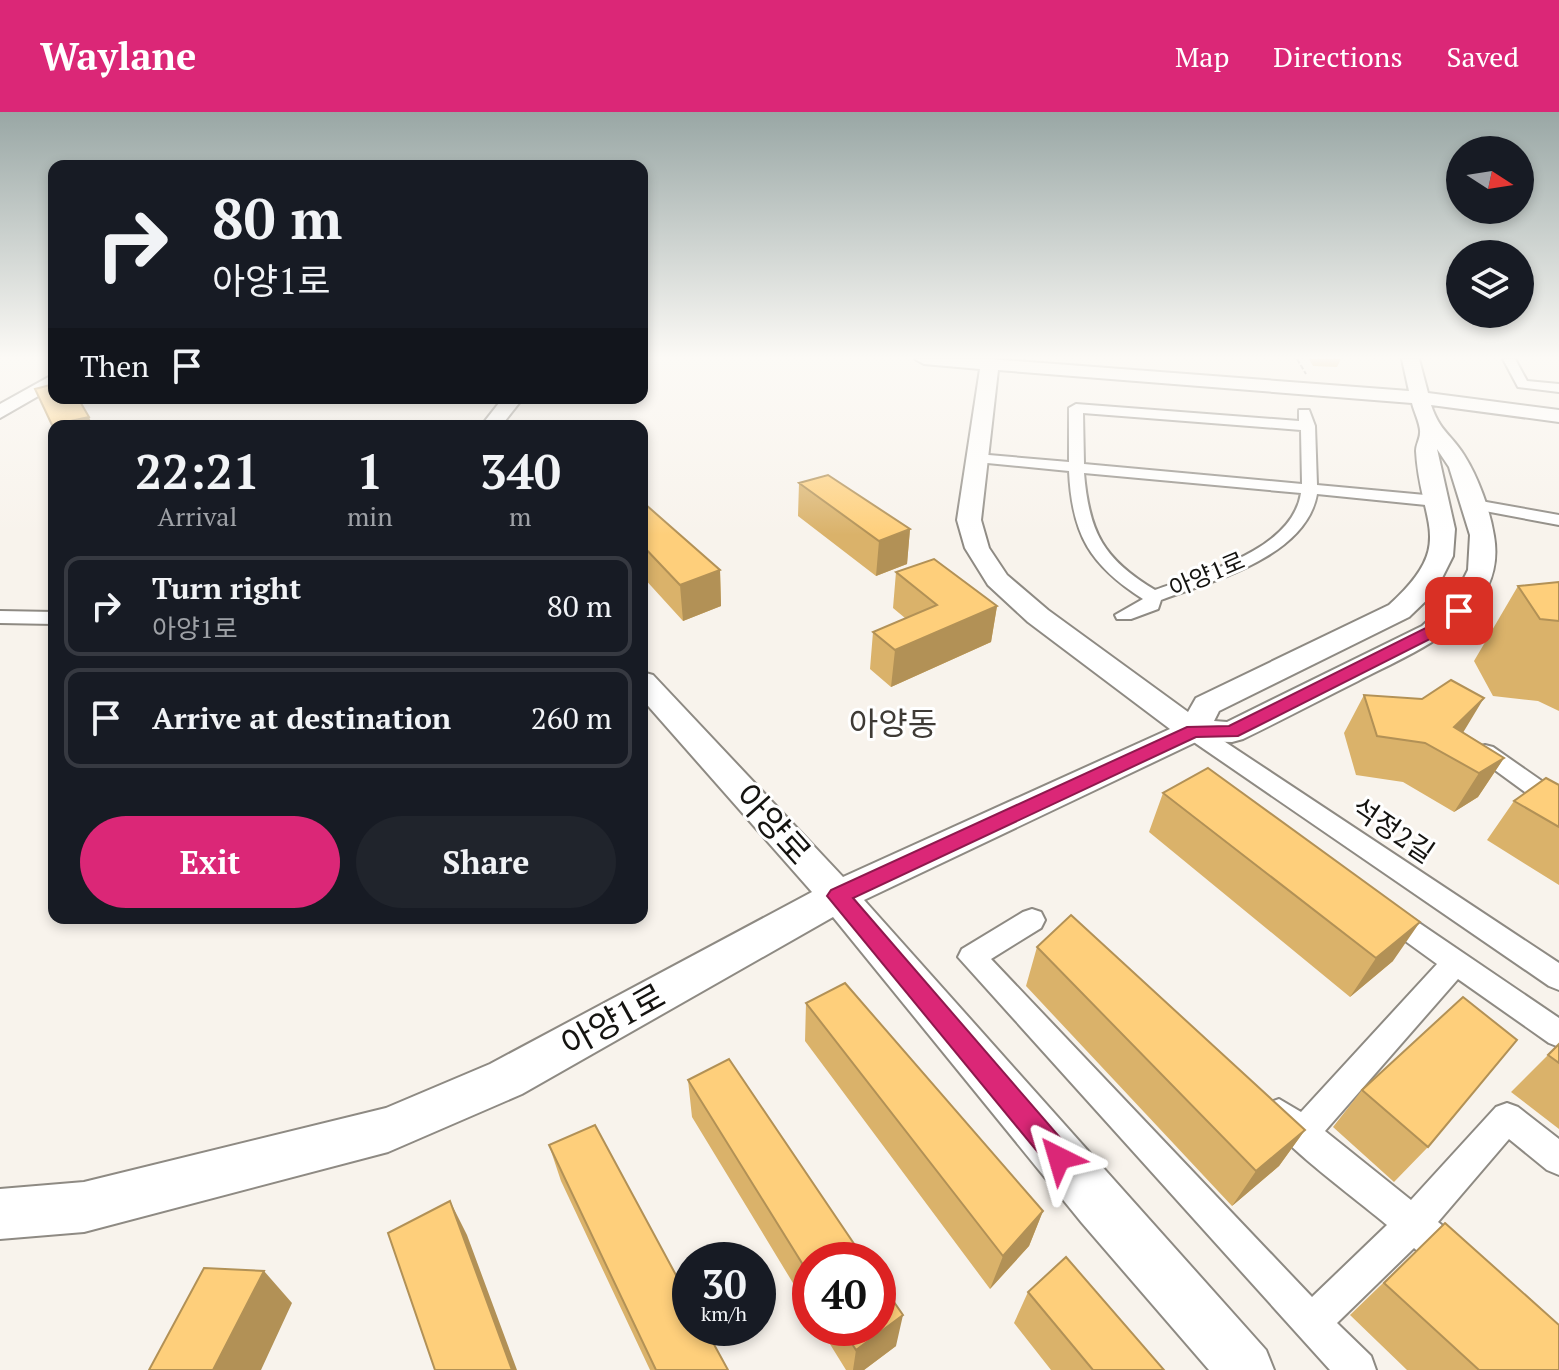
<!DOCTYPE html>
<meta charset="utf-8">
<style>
body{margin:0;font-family:"PT Serif","Noto Sans KR",serif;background:#20242c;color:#f1f3f6;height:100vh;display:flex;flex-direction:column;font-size:30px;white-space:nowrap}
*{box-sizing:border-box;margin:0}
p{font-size:26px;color:#9ea1a6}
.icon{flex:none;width:44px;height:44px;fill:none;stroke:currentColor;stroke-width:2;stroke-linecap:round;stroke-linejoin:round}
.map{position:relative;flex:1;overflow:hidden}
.details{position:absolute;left:48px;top:308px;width:600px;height:504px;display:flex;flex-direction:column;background:#171b24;border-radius:16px;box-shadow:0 4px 12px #0003}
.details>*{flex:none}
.banner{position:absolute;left:48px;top:48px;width:600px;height:244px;border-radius:16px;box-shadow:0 4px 12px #0003;background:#171b24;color:#f1f3f6;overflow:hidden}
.needle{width:52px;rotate:102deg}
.fabs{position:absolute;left:1446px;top:24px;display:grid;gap:16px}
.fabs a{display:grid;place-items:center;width:88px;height:88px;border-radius:50%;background:#171b24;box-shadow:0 4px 12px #0003;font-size:40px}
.speed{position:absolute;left:672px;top:1130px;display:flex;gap:16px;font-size:40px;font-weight:700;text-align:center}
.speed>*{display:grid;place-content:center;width:104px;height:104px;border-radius:50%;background:#171b24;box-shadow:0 4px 12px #0003;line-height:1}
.speed small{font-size:20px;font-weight:400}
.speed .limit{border:12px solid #d22;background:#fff;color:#111}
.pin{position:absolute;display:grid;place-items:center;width:68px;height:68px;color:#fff;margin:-34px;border-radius:16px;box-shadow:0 4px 12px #0006}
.me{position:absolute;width:88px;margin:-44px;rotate:320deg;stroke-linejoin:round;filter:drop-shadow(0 0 6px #0008)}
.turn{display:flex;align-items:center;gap:28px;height:168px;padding:0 32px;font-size:36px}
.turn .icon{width:104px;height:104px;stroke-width:2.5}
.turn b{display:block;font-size:56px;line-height:68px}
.then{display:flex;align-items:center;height:76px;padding:0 32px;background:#0003;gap:16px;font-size:30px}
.eta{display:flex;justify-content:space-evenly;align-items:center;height:136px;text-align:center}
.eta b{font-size:48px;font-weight:700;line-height:56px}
.button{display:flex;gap:16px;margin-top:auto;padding:16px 32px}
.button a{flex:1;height:92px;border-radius:48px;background:#db2777;color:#fff;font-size:32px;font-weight:700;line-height:92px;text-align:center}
.button a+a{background:#20242c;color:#f1f3f6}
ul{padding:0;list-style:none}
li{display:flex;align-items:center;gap:24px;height:100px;margin:0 16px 12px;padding:0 16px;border:4px solid #363941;border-radius:16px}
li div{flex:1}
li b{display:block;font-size:30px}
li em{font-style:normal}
header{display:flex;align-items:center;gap:48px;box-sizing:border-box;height:112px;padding:0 40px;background:#db2777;color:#fff}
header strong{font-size:38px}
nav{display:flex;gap:44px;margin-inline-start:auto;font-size:28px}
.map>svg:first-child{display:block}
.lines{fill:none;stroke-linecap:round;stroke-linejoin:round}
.street-casing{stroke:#8e8a83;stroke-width:4}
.secondary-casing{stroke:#8e8a83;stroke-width:4}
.path{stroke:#898681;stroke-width:2;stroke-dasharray:5 2;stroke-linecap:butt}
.street{fill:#fff;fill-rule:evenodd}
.secondary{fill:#fff;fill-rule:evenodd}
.wall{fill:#dab26a}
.shaded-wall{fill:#b29156}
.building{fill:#fecf7b;stroke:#b29156;stroke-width:2}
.route{fill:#db2777;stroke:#8e194d;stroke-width:2}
.labels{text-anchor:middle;stroke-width:6;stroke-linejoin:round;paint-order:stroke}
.far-street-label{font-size:24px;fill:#151411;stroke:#fff}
.street-label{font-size:28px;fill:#151411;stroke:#fff}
.quarter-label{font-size:32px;fill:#3e3a35;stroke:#fff}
.near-street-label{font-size:34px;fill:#151411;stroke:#fff}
</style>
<header>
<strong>Waylane</strong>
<nav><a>Map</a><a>Directions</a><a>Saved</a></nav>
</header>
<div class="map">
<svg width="1559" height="1258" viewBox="0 0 1559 1258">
<rect width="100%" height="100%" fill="#f8f3ec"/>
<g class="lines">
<g class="street-casing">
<path id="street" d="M1503,247h12l12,22 32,3v8l-41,-5z
M1076,292l223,17v-11h10l6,16 2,59 119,11 8,5 -8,5 -119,-12c-11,63 -105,87 -156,106l-3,9 -27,10h-14l-2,-4 28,-16c-53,-34 -71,-64 -74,-128l-92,-9 -7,-4 7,-4 92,8v-54zM1083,301l218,17 1,54 -218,-20zM1084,361l217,20c-9,58 -99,80 -146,97 -52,-31 -66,-58 -71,-117z
M1475,388l84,15v10l-90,-17v-6z
M0,499l54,1v12l-54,-1z
M1193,612l8,2 358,237v27l-10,-4 -364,-250 -3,-5 3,-5z
M1485,633l8,2 66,46v20l-8,-2 -74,-54 -3,-5 3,-5z
M1388,792l9,4 162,110v29l-10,-4 -91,-64 -133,152 86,69 85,-93 11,-4 11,4 41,32v36l-12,-5 -38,-31 -71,83 26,21 5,13 -5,13 -13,5 -13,-5 -24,-21 -77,75 34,33 5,14h-46l-372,-413 4,-8 61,-37 9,-3 9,3 4,8 -4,8 -50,31 321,338 75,-72c-27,-23 -113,-86 -124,-111l5,-11 11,-4 22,13 136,-148 -58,-42 -4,-7 4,-7z"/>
</g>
<g class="secondary-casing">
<path id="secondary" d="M915,247h75l419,32 -7,-32h17l9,34 131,17v12l-128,-17c9,27 20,29 33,50 14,22 26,55 30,81 14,81 -79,115 -136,145 -38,19 -76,39 -115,58l-11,3 -34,-1 -334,159 402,450 8,20h-65l-127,-147 -249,-306 -311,177 -134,58 -304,80 -84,7v-50l84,-7 302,-74 104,-44 322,-172 -170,-193v-27l11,3 190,202 327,-148 -142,-107 -40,-37 -23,-37 -8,-28 23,-151 -56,-5zM998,258l414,33c2,9 9,22 8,30 0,6 -4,11 -4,18 4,74 42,92 -27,154l-193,93 -8,14 -140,-102 -41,-35 -18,-27 -8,-28zM1437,337l12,18 21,68 -2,35 -13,26 -33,30 -195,96 -13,-1 5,-10 190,-94 26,-25 18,-36 2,-27z
M54,262v13l-54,31v-14z
M503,286h20l-22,28h-20z"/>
</g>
<path class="path" d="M1297,247l9,15"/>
<use href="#street" class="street"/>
<use href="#secondary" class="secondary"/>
</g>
<path class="wall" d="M1309,247h32l-4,8 -24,-1z
M799,371l111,46 -3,35 -31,12 -78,-60z
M642,392l78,66 1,36 -38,15 -41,-45z
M896,460l101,34 -6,36 -100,45 -21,-18 3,-37 32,-14 -12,-10z
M1559,470v129l-21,-10 -45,-5 -19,-35 44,-75z
M1364,583l99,37 41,26 -26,39 -24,15 -51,-30 -47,-7 -12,-42z
M1559,673v100l-72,-45 27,-39z
M1163,681l230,168 -43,36 -201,-165z
M1037,835l268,183 -26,36 -47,40 -206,-220z
M806,891l237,208 -14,35 -39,43 -185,-248z
M1559,932v85l-48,-37z
M688,968l122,180v51l-118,-194z
M1362,978l66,57 -34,35 -61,-55z
M549,1033l179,225h-78l-89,-189z
M1445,1111l114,147h-152l-57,-55z
M1028,1180l136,78h-113l-37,-47z
M820,1216h58l18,18 -32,24h-18z"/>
<path class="shaded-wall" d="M89,305l4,9h-39v4l-2,-5z
M910,417l-3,35 -31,12 3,-35z
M720,458l1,36 -38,15 -3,-36z
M997,494l-6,36 -100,45 4,-37z
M1484,586l-23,38 -7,-9z
M1504,646l-26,39 -24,15 25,-39z
M1420,810l-27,39 -43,36 26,-39z
M1305,1018l-26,36 -47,40 24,-35z
M450,1089l17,34 50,135h-5z
M1043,1099l-14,35 -39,43 13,-33z
M264,1159l28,32 -31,67h-48z
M903,1203l-7,31 -32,24h-11l3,-20z"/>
<path class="building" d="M54,272v14h24l11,19 -37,8 -17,-36z
M828,363l82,54 -31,12 -80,-58z
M642,392h3l75,66 -40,15 -38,-40z
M934,447l63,47 -102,44 -22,-18 64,-27 -41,-33z
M1559,470v39l-19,-2 -22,-33z
M1451,568l33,18 -30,29 50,31 -25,15 -54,-30 -48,-7 -13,-41 58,4z
M1208,656l212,154 -44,36 -213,-165z
M1546,666l13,7v42l-45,-26z
M1071,803l234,215 -49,41 -219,-224z
M845,871l198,228 -40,45 -197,-253z
M1463,885l54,43 -89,107 -66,-57z
M1559,932v19l-11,-8z
M729,947l136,201h-55v16l-122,-196z
M595,1013l95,176v27h15l23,42h-72l-107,-225z
M450,1089l62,169h-77l-47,-137z
M1445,1111l114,102v45h-80l-95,-87z
M1066,1145l98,113h-71l-65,-78z
M204,1156l60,3 -51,99h-64z
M878,1167l25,36 -47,35 -14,-22h36z"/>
<linearGradient id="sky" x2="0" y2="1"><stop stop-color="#99a7a5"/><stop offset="0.58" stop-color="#fcfaf6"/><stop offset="1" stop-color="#fcfaf6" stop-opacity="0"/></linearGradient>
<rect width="1559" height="423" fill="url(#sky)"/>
<path class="route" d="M1459,494l8,5 -2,3 -27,21 -200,101 -42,1 -343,161 216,250 4,10 -4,9 -10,4 -9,-4 -223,-271 4,-6 356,-163 42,-1 197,-98z"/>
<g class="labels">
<g class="far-street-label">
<text transform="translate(1207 463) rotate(-23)" y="8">아양1로</text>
</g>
<g class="street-label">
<text transform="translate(1393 718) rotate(34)" y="10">석정2길</text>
</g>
<g class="quarter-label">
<text x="893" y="623">아양동</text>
</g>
<g class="near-street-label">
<text transform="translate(773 712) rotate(48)" y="12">아양로</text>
<text transform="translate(613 908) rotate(-29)" y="12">아양1로</text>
</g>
</g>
</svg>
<div class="fabs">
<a><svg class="needle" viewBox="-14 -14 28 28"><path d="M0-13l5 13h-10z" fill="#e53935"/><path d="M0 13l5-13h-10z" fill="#9ea1a6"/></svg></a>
<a><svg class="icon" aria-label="layers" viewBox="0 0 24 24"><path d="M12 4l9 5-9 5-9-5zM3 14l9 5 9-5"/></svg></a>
</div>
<div class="speed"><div>30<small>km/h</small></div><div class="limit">40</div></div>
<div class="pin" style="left:1459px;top:499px;background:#d93025"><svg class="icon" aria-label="arrive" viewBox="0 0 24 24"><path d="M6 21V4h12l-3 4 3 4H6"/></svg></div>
<svg class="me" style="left:1059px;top:1046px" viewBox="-20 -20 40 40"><path d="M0-17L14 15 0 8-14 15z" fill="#db2777" stroke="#fff" stroke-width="4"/></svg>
<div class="banner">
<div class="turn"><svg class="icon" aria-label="right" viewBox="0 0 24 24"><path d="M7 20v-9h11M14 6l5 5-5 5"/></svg><div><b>80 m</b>아양1로</div></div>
<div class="then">Then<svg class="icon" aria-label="arrive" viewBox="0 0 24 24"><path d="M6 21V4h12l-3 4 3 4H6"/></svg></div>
</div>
<section class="details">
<div class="eta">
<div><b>22:21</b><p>Arrival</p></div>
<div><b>1</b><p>min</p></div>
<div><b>340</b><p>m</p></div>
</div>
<ul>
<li><svg class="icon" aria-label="right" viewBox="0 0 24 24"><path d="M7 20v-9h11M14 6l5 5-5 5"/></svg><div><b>Turn right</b><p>아양1로</p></div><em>80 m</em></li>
<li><svg class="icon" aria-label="arrive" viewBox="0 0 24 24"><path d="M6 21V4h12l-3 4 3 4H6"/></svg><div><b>Arrive at destination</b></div><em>260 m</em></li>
</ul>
<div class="button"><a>Exit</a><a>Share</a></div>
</section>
</div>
